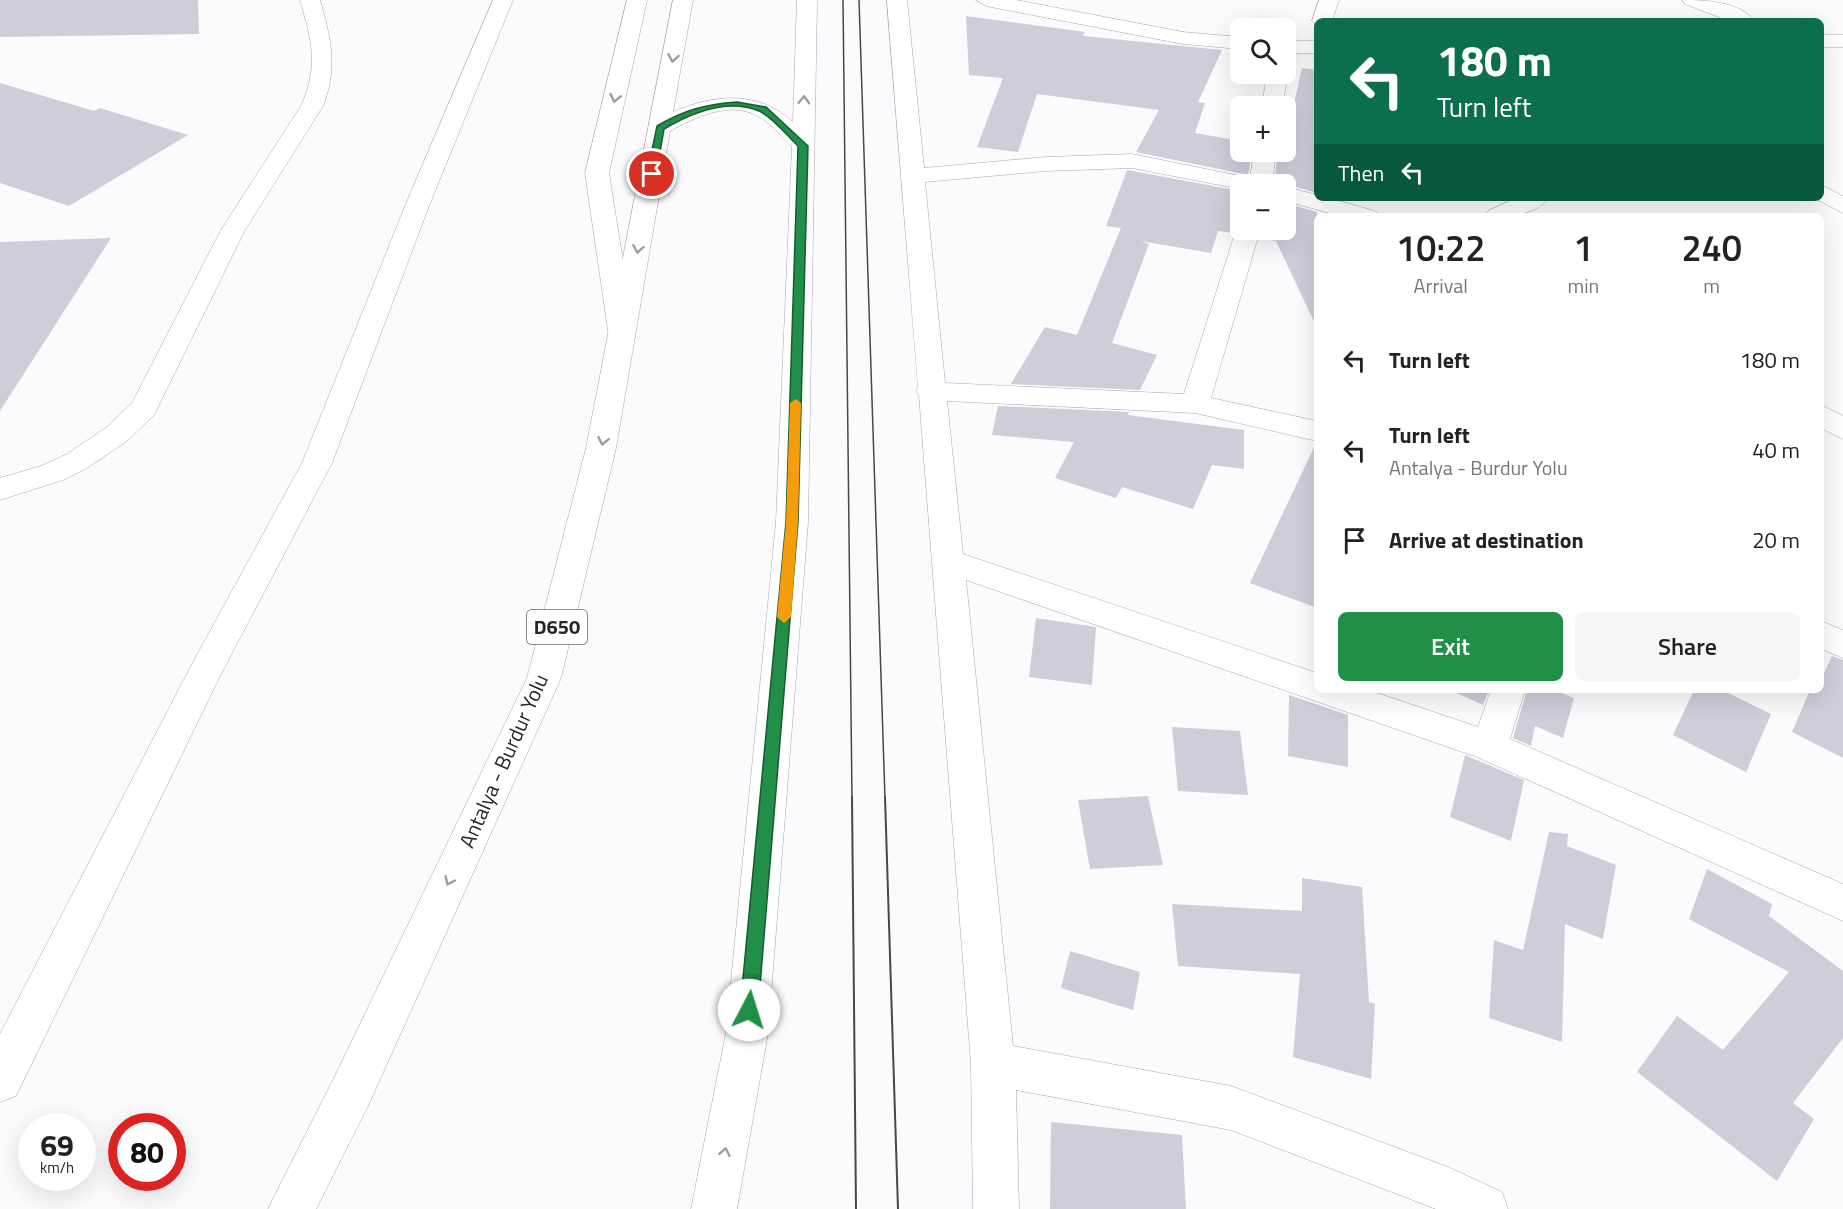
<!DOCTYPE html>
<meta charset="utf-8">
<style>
body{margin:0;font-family:"Titillium Web",sans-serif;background:#f6f6f6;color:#222;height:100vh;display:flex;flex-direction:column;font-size:22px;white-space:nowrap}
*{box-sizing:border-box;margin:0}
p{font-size:20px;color:#767676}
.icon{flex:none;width:33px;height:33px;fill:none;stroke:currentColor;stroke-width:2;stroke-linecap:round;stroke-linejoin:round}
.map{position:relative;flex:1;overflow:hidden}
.drawer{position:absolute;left:1314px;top:213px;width:510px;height:480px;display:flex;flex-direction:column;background:#fff;border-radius:9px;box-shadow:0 6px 24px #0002}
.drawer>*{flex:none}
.top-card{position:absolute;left:1314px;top:18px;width:510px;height:183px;border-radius:9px;box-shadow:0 6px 24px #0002;background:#0b6e4f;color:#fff;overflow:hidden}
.buttons{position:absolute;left:1230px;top:18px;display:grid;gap:12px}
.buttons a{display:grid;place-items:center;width:66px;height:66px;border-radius:9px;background:#fff;box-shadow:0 6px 24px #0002;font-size:30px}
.speed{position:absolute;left:18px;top:1113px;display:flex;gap:12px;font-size:30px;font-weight:700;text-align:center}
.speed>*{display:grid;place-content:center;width:78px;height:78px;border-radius:50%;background:#fff;box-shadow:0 6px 24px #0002;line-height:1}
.speed small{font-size:15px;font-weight:400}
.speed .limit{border:9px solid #d22;background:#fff;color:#111}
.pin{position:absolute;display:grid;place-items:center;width:51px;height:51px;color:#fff;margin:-26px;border:3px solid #fff;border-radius:50%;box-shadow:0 2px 6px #0007}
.me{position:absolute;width:66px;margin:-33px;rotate:5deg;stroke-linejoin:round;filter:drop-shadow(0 0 4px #0008)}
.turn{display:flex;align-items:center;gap:21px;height:126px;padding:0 24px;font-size:27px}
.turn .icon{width:78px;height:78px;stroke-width:2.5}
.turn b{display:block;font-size:42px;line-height:51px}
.then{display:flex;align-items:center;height:57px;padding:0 24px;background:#0003;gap:12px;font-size:22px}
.eta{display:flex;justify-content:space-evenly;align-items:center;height:102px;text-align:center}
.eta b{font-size:36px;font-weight:600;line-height:42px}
.action{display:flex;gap:12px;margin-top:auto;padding:12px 24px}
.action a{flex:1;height:69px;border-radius:9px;background:#218f47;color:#fff;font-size:24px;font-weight:600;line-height:69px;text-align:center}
.action a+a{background:#f6f6f6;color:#222}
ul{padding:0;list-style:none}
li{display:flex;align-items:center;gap:18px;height:90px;padding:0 24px}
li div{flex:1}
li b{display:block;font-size:22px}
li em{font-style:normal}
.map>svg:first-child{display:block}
.building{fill:#cdceda}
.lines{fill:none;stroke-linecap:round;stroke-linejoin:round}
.minor-casing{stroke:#a5a5b0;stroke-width:1}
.highway-casing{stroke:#a5a5b0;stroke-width:1}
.minor{fill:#fff;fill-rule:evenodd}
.highway{fill:#fff;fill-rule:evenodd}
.tram-far1{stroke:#48484b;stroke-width:1.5}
.tram{stroke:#48484b;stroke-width:2}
.oneway{stroke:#9d9d9f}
.route{fill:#218f47;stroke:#155d2e;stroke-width:1.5}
.slow{fill:#f59e0b}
.labels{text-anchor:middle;stroke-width:6;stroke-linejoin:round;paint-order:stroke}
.shield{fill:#fff;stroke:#67676a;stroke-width:1.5}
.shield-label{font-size:20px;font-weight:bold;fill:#26262a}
.street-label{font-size:21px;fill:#26262a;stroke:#fff}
</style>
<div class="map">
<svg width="1843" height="1209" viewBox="0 0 1843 1209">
<rect width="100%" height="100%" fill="#fbfbfd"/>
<path class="building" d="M0,0h198l1,34 -199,3z
M966,16l119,16 -2,4 139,14 -24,52 7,1 -10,30 45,8v11h12l-4,23 -112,-23 23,-42 -122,-16 -19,58 -41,-5 26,-69 -34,-3z
M1302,68l15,2v123l-31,-9h-12l4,-32h8v-13z
M0,83l94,28 6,-3 88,27 -119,71 -69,-23z
M1127,170l113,21v32l-7,10 -15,-2 -7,22 -70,-12 8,3 -37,99 45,12 -17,35 -129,-6 34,-57 32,8 44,-107 -15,-2z
M1286,203l31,9v116l-41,-87 -16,-3 2,-8h24z
M111,238l-111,173v-169z
M998,406l131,6 -1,3 116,15v39l-32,-4 -19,44 -71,-22 -6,11 -61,-20 19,-36 -82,-7z
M1316,443h1v165l-67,-25z
M1036,618l60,9 -4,58 -63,-8z
M1832,656l11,4v98l-51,-26 17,-40 5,2 2,-4h5v-10z
M1450,690h39l-6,15z
M1527,690h27l20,8 -11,40 -28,-12 -4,20 -18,-8z
M1694,690h28l49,24 -25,58 -73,-37z
M1289,695l59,20v52l-60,-11z
M1172,727l68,4 8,64 -70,-4z
M1465,755l59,25 -13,61 -61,-24z
M1148,796l15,69 -73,4 -12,-69z
M1549,832l19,2 -1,12 49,19 -13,74 -38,-15 -3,118 -73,-24 5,-78 29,10z
M1707,869l65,35 -3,12 74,55v67l-50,65 21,16 -37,62 -140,-109 40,-56 46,34 66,-78 -100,-53z
M1302,878l60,9 7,115 6,2 -4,75 -78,-22 7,-83 -122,-8 -6,-62 130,7z
M1070,951l70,21 -7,38 -72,-22z
M1051,1122l131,13 4,74h-136z"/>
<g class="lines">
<g class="minor-casing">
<path id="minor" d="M300,0h20c11,38 18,68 3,106l-78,124 -91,185 -27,26 -40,27 -24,12 -63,20v-22l41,-12 26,-12 40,-27 25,-24 89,-173 80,-124c18,-40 11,-65 -1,-106z
M493,0h20l-84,206 -97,257 -112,213 -204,420 -16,6v-68l192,-370 110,-201 103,-257z
M627,0h20l-38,173 26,164 -4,6 -9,2 -9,-2 -4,-6 -24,-164z
M887,0h20l17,168 122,-11 86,-3 118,24 4,-26h22l-4,32h-32v5l-108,-21 -86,3 -121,11 20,201 239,11 52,-164 4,-5v5h20l-49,168 106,23v20l-122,-28 -248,-12 16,153 354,119v17h51l110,37 13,-37h34l-15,49 333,145v37l-366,-164 -511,-177 47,466 218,40 217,81 54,25 6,17h-72l-205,-79 -215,-40 3,119h-46l-2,-145 -52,-669 -3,-4 2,-3z
M976,0h40l167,32 57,5v12l-57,-5 -197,-38z
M1319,0h20l-7,21h-15v5l-5,-5z
M1682,0c22,0 58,1 72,21h-25l-44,-17z
M1821,35h22v12h-22z
M1286,41h31v12h-31z
M1286,71l1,3 -4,32h-21l5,-32h19z
M1821,185l22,11v17l-29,-15h7z
M1286,187l31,8v3h11l47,13 4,5h-39l-54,-15z
M1516,198h32c-13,19 -43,18 -64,18l4,-5z
M1821,405l22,11v23l-22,-11z
M1821,621l22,9v28l-22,-9z"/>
</g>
<g class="highway-casing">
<path id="highway" d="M673,0h20l-20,112c41,-18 85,-22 120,10l4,-122h20l-9,522 -40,511 -31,176h-46l35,-176 50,-511 16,-376c-11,-10 -22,-24 -36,-31 -28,-14 -62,3 -86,16l-54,317 -55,230 -193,428 -52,103h-48l68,-135 191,-396 59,-230z"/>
</g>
<use href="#minor" class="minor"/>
<use href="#highway" class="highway"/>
<path class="tram-far1" d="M843,0l9,799
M859,0l26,799"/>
<path class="tram" d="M852,797l4,412
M885,797l13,412"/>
</g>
<defs><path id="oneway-chevron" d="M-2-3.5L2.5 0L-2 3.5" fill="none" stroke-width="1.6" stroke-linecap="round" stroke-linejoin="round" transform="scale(1.5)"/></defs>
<g class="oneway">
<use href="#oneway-chevron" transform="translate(673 58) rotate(100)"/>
<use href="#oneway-chevron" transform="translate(615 98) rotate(103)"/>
<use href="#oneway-chevron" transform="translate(804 100) rotate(-88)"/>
<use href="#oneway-chevron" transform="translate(638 249) rotate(100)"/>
<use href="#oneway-chevron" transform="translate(603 441) rotate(101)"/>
<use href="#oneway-chevron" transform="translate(449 881) rotate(115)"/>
<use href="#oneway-chevron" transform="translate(725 1152) rotate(-79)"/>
</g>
<path class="route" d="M737,102l29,5 42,39 -10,376 -40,488 -3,6 -6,3 -6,-3 -3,-6 46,-488 12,-376c-11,-10 -25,-29 -39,-35 -31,-13 -68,2 -95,18l-8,45 -4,3 -5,-3 10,-48c27,-16 49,-22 80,-24z"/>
<path class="slow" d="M796,399l5,4 -3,119 -7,95 -7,6 -7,-6 9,-95 4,-119z"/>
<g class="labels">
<rect class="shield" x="527" y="610" width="60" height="34" rx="4.5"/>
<g class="shield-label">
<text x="557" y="634">D650</text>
</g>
<g class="street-label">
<text transform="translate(504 761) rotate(-66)" y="7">Antalya - Burdur Yolu</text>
</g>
</g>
</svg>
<div class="buttons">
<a><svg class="icon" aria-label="search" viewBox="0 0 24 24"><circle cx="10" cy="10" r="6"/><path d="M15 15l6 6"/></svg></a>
<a>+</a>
<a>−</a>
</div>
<div class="speed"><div>69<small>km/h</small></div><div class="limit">80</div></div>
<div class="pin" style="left:652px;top:174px;background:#d93025"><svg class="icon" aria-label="arrive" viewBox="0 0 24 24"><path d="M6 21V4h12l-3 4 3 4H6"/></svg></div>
<svg class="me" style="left:749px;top:1010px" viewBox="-20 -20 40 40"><circle r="19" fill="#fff"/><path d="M0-13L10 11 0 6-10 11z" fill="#218f47"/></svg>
<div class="top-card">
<div class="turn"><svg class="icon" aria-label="left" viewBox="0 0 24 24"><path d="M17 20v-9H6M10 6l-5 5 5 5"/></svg><div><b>180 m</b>Turn left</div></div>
<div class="then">Then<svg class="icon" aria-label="left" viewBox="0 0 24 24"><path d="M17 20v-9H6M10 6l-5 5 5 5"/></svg></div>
</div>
<section class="drawer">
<div class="eta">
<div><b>10:22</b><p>Arrival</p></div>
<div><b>1</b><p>min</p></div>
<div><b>240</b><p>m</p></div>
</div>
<ul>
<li><svg class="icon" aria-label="left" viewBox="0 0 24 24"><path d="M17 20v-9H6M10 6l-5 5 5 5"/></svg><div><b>Turn left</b></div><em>180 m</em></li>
<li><svg class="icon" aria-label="left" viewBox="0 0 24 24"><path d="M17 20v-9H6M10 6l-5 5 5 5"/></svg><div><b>Turn left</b><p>Antalya - Burdur Yolu</p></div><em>40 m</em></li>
<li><svg class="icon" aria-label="arrive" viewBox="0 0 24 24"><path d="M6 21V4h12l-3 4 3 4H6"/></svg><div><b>Arrive at destination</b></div><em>20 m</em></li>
</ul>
<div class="action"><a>Exit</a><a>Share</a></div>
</section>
</div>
